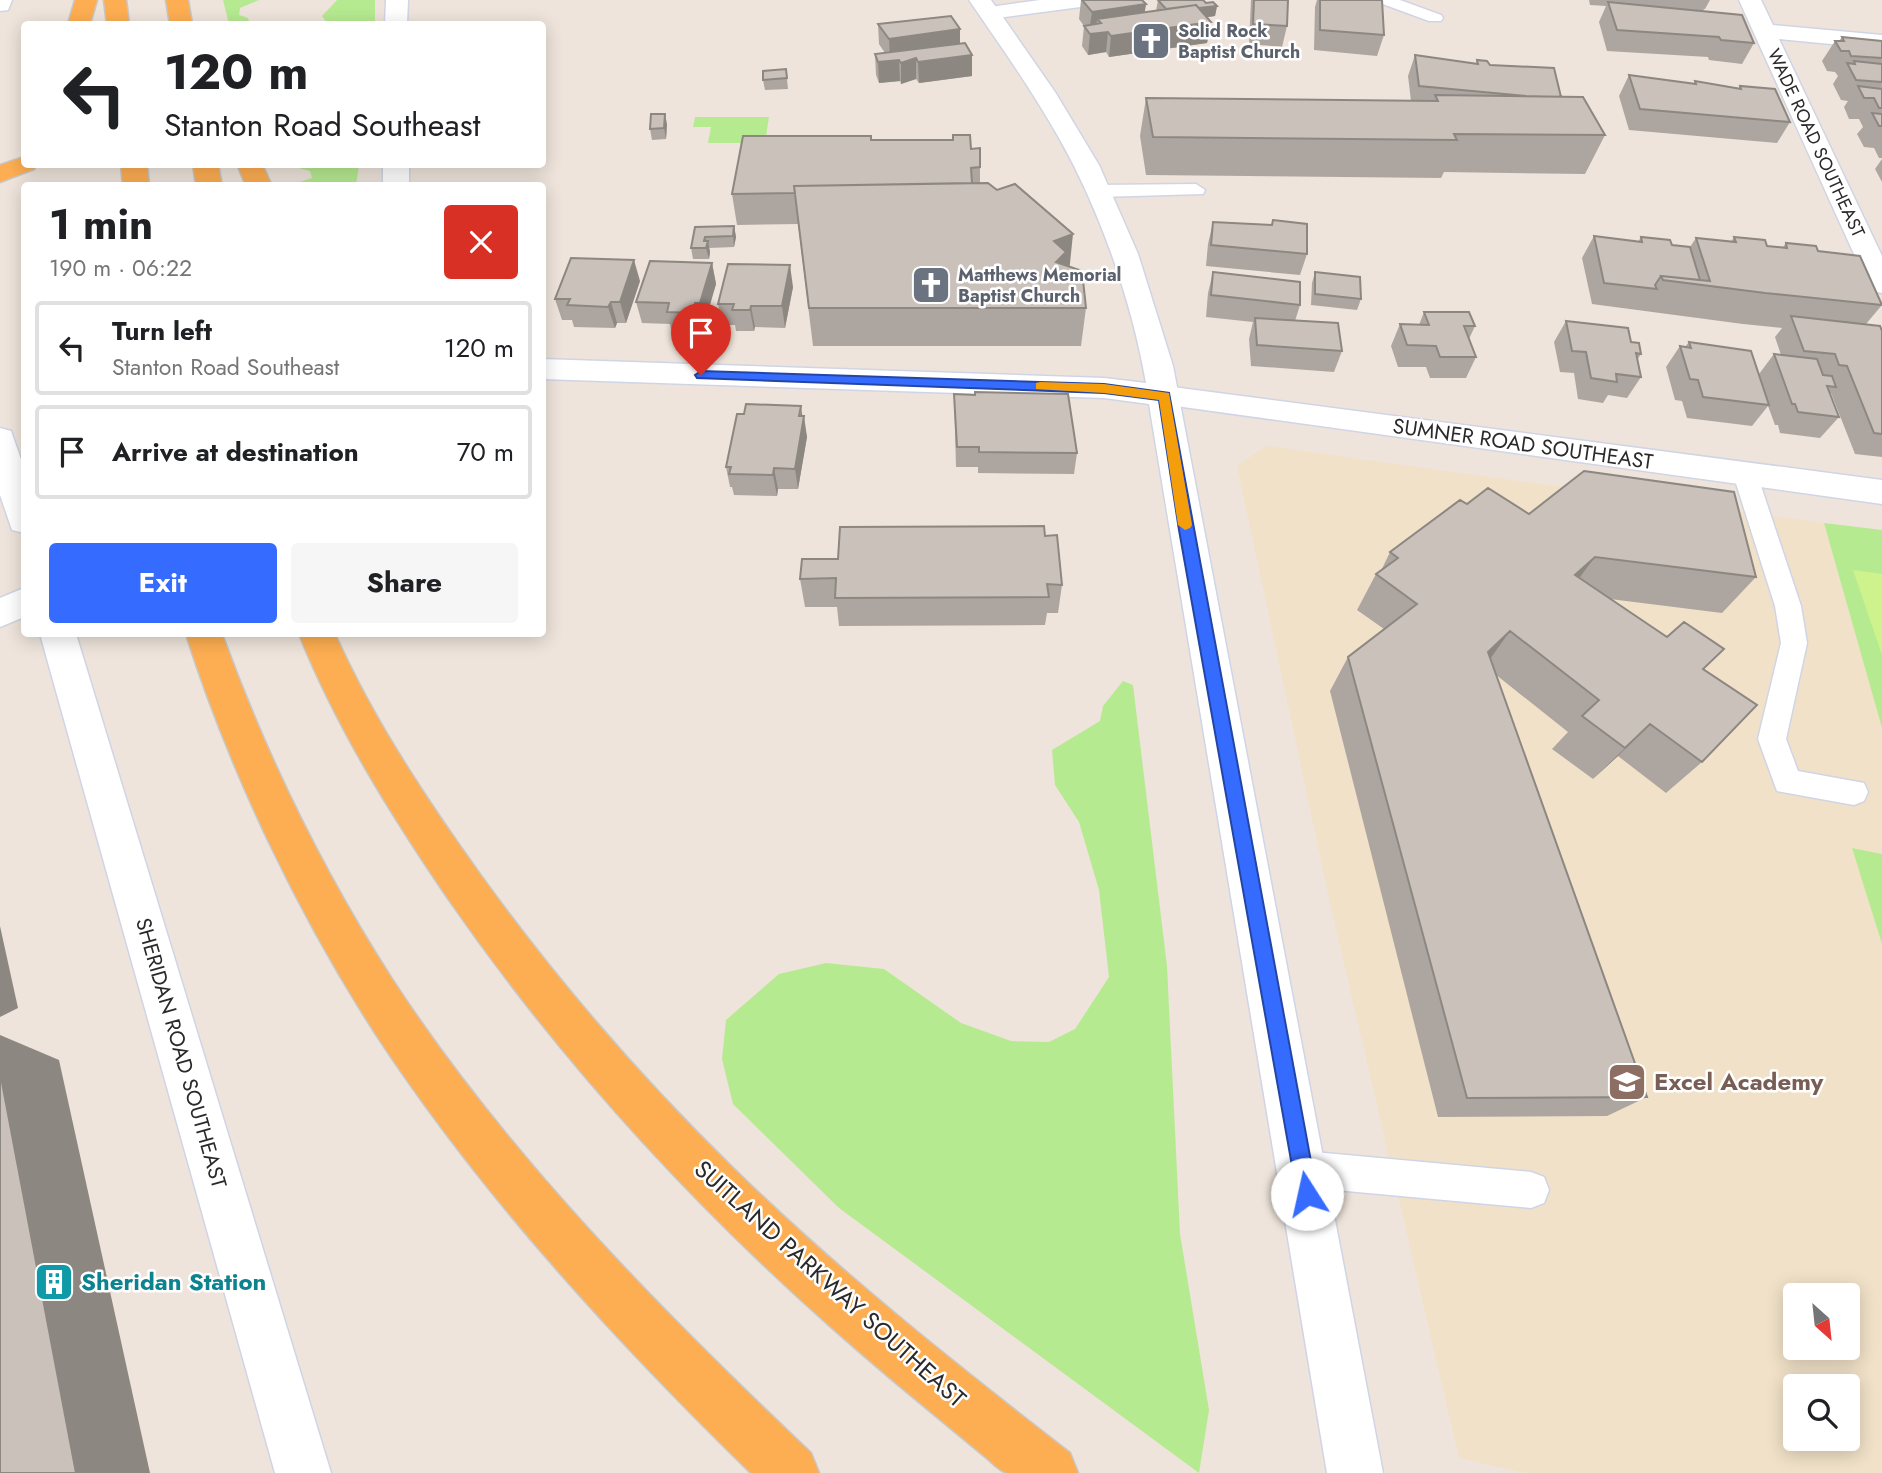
<!DOCTYPE html>
<meta charset="utf-8">
<style>
body{margin:0;font-family:Jost,sans-serif;background:#f6f6f6;color:#202124;height:100vh;display:flex;flex-direction:column;font-size:26px;white-space:nowrap}
*{box-sizing:border-box;margin:0}
p{font-size:23px;color:#757577}
.icon{flex:none;width:38px;height:38px;fill:none;stroke:currentColor;stroke-width:2;stroke-linecap:round;stroke-linejoin:round}
.map{position:relative;flex:1;overflow:hidden}
.side{position:absolute;left:21px;top:182px;width:525px;height:455px;display:flex;flex-direction:column;background:#fff;border-radius:7px;box-shadow:0 4px 18px #0003}
.side>*{flex:none}
.guide{position:absolute;left:21px;top:21px;width:525px;height:147px;border-radius:7px;box-shadow:0 4px 18px #0003;background:#fff;color:#202124;overflow:hidden}
.needle{width:46px;rotate:153deg}
.controls{position:absolute;left:1783px;top:1283px;display:grid;gap:14px}
.controls a{display:grid;place-items:center;width:77px;height:77px;border-radius:7px;background:#fff;box-shadow:0 4px 18px #0003;font-size:35px}
.pin{position:absolute;display:grid;place-items:center;width:60px;height:60px;color:#fff;margin:-72px -30px;border-radius:50% 50% 50% 0;rotate:-45deg;box-shadow:0 0 7px #0007}
.pin .icon{rotate:45deg}
.me{position:absolute;width:77px;margin:-38px;rotate:350deg;stroke-linejoin:round;filter:drop-shadow(0 0 5px #0008)}
.turn{display:flex;align-items:center;gap:24px;height:147px;padding:0 28px;font-size:32px}
.turn .icon{width:91px;height:91px;stroke-width:2.5}
.turn b{display:block;font-size:49px;line-height:60px}
.round{display:grid;place-items:center;flex:none;width:74px;height:74px;border-radius:7px;background:#f6f6f6}
.overview{display:flex;align-items:center;justify-content:space-between;height:119px;padding:0 28px}
h1{font-size:42px;font-weight:700;line-height:52px}
.button{display:flex;gap:14px;margin-top:auto;padding:14px 28px}
.button a{flex:1;height:80px;border-radius:7px;background:#366bff;color:#fff;font-size:28px;font-weight:700;line-height:80px;text-align:center}
.button a+a{background:#f6f6f6;color:#202124}
ul{padding:0;list-style:none}
li{display:flex;align-items:center;gap:21px;height:94px;margin:0 14px 10px;padding:0 14px;border:4px solid #e0e0e0;border-radius:7px}
li div{flex:1}
li b{display:block;font-size:26px}
li em{font-style:normal}
.map>svg:first-child{display:block}
.education{fill:#f1e1c8;fill-rule:evenodd}
.green{fill:#b6ea91}
.pitch{fill:#cef28c}
.lines{fill:none;stroke-linecap:round;stroke-linejoin:round}
.service-casing{stroke:#d0d5e5;stroke-width:3}
.minor-casing{stroke:#d0d5e5;stroke-width:3}
.secondary-casing{stroke:#d0d5e5;stroke-width:3}
.trunk-casing{stroke:#c8c8c8;stroke-width:3}
.service{fill:#fff;fill-rule:evenodd}
.minor{fill:#fff;fill-rule:evenodd}
.secondary{fill:#fff;fill-rule:evenodd}
.trunk{fill:#feae52;fill-rule:evenodd}
.wall{fill:#ada6a0}
.shaded-wall{fill:#8d8782}
.building{fill:#c9c1ba;stroke:#8d8782;stroke-width:2}
.route{fill:#366bff;stroke:#2346a6;stroke-width:2}
.slow{fill:#f59e0b}
.labels{text-anchor:middle;stroke-width:5;stroke-linejoin:round;paint-order:stroke}
.far-worship-label{font-size:18px;font-weight:bold;fill:#5b616d;stroke:#fff;text-anchor:start}
.far-street-label{font-size:18px;fill:#2a2a2a;stroke:#fff}
.street-label{font-size:21px;fill:#2a2a2a;stroke:#fff}
.near-education-label{font-size:24px;font-weight:bold;fill:#785e54;stroke:#fff;text-anchor:start}
.near-culture-label{font-size:24px;font-weight:bold;fill:#0d838f;stroke:#fff;text-anchor:start}
.near-street-label{font-size:24px;fill:#2a2a2a;stroke:#fff}
</style>
<div class="map">
<svg width="1882" height="1473" viewBox="0 0 1882 1473">
<rect width="100%" height="100%" fill="#eee4db"/>
<path class="education" d="M1266,446l558,77 58,205v126l-29,-6 29,96v529h-357l-66,-15 -129,-555 -93,-437zM1796,1295h52v53h-52zM1796,1386h52v52h-52z"/>
<path class="green" d="M223,0h36l-19,8 -1,7 9,3 2,6h-21z
M337,0h38v24h-47l-6,-8z
M695,117h74l-4,26h-57l3,-16h-18z
M288,165h71l-3,20h-66l22,-7 -2,-7z
M1824,523l58,7v198z
M1123,681l10,4 34,281 13,268 29,176 -10,63 -360,-265 -106,-104 -11,-45 4,-39 53,-46 47,-11 58,6 77,54 50,18 38,1 26,-13 34,-52 -10,-87 -20,-68 -24,-37 -3,-35 48,-29 3,-15z
M1852,848l30,6v90z"/>
<path class="pitch" d="M1853,570l29,4v81z"/>
<g class="lines">
<g class="service-casing">
<path id="service" d="M1377,0h23l41,15 2,3 -2,3h-12l-49,-18z
M1196,184l9,6 -2,4 -104,3 -9,-6 9,-6z
M1745,466l8,2 4,6 44,132 6,37 -21,96 12,32 66,12 4,9 -4,9 -10,4 -77,-14 -19,-52 23,-96 -6,-37 -42,-132 4,-6z
M1303,1151l228,21 13,5 5,13 -5,13 -13,5 -228,-21 -13,-5 -5,-13 5,-13z"/>
</g>
<g class="minor-casing">
<path id="minor" d="M0,0h12l-4,10 -8,1z
M386,0h22l-1,24h-22z
M1040,0h59l-3,5 -8,1 -98,13 -8,-1 -3,-5 3,-5 8,-1z
M1739,0h22l12,25 109,10v14l-103,-10 103,217v37l-10,-2 -4,-6z
M383,164h26v22h-26z
M1165,386l717,94v24l-728,-101 -4,-7 4,-7z
M24,588v29l-24,10v-29z"/>
</g>
<g class="secondary-casing">
<path id="secondary" d="M969,0h22l64,92 44,73 39,89 35,112 210,1107h-56l-178,-1069 -45,-6 -562,-19v-20l562,19 42,5c-14,-81 -46,-173 -87,-245 -27,-48 -59,-93 -90,-138z
M0,428l11,3 13,37v65l-12,-3 -12,-35z
M40,634h36l255,839h-56z"/>
</g>
<g class="trunk-casing">
<path id="trunk" d="M75,0h22l-7,24h-22z
M104,0h22l3,24h-22z
M166,0h22l4,24h-22z
M24,157v7h13l-3,5 -34,13v-17z
M121,164h26l2,22h-26z
M193,164h25l4,22h-26z
M237,164h25l10,22h-26z
M186,634h36c44,121 100,236 170,345 114,175 268,331 419,474l8,20h-68c-135,-132 -267,-275 -372,-434 -79,-121 -149,-267 -193,-405z
M299,634h36c39,87 91,165 147,243 75,104 159,201 251,291 105,103 221,195 337,285l8,20c-17,0 -57,0 -71,0 -8,-2 -17,-13 -24,-18 -29,-24 -58,-48 -87,-72 -171,-143 -322,-302 -449,-486 -57,-84 -110,-169 -148,-263z"/>
</g>
<use href="#service" class="service"/>
<use href="#minor" class="minor"/>
<use href="#secondary" class="secondary"/>
<use href="#trunk" class="trunk"/>
</g>
<path class="wall" d="M1081,0h61l4,4 -2,8 12,-1 2,-11 48,3 11,3 -2,10 -8,1 4,5 -4,21 -98,14 -3,-5 -18,3 -6,-9 2,-20 -5,-7z
M1251,0h37l-1,26 -5,21 -33,-3z
M1317,0h65l2,35 -7,21 -63,-6 1,-43z
M1589,0h121l-5,9h-1l-1,2 51,32 -12,21 -33,-4 -1,-3 -101,-6 -8,-29 7,-16 -16,-1z
M878,24l82,19 12,12v21l-53,7 -3,-4 -15,5 -1,-3 -21,2 -3,-8 -1,-21 10,-1 -6,-9z
M1842,37l40,4v117h-3l-5,-10 -10,-1 -7,-13 6,-7 -4,-8h-10l-5,-12 4,-6 -7,-1 -8,-16 5,-8 -3,-4 -8,-1 -5,-10 13,-20h4z
M1415,55l61,9 1,-4 84,37 44,38 -20,39 -141,-2 -3,6 -295,-3 -6,-39 6,-38 265,3 -3,-25z
M786,69l2,20 -23,1 -2,-10z
M1629,75l65,9 1,-3 44,7 1,-2 50,36 -13,21 -148,-13 -10,-34z
M667,124l-1,15 -14,1 -2,-11z
M871,140h82l18,9 9,18v16l90,84 16,41 -5,38h-268l-15,-122 -61,1 -5,-31z
M1882,159v23l-7,-13z
M1273,220l34,34 -7,21 -94,-9 2,-22 5,-22 58,3z
M734,226l2,11 -2,10 -25,1 1,4 -1,7h-16l-2,-11 4,-21z
M1594,236l44,6 3,-5 31,8 18,2 6,-9 35,4 3,-5 33,9 16,1 3,-4 32,8 64,54 -16,19 16,7v126l-27,-3 -24,-61 -1,1 9,23 -19,21 -40,-5 -2,-8h-3l-7,-19 -16,20 -65,-8 -5,-17 -7,-1 -9,-33 14,-21 5,1 4,-5 70,32 15,-20 7,1 -6,-18 7,-9 -39,-4 -151,-20 -10,-46z
M712,263l4,21 -12,41h-4l-2,9 -26,-1 -2,-9 -28,-1 -6,-21z
M1213,272l87,33 -5,16 47,30 -8,21 -83,-6 -2,-27 4,-17 -47,-5 2,-24z
M1315,272l46,27 -4,11 -46,-5 1,-22z
M640,281l-14,42h-9l-2,5 -41,-1 -2,-7h-10l-7,-21z
M793,287l-8,41 -30,-1 -1,4h-18l-1,-6h-13l-4,-21z
M1424,312l51,14 -6,13 7,18 -10,21h-36l-4,-11h-28l-7,-21 9,-22 19,1z
M1566,321l65,21 10,12 -4,6 4,17 -14,21 -19,-3 -5,8 -25,-4 -4,-26 -14,-1 -6,-30z
M954,394l123,59 -3,21 -96,-1v-6h-22z
M802,416l5,21 -9,52h-20l-1,7 -43,-1 -2,-8h-2l-4,-20z
M1467,504l62,10 227,63 -34,36 -112,-14 94,70 -2,93 -36,31 -48,-37 -25,23 -41,-30 16,-17 -73,-58 152,423 -40,19 -169,1 -108,-426 18,-34 36,-28 -27,-19 19,-36 5,-3 9,-19z
M1045,536l17,49 -4,28h-11l-2,12 -206,1 -2,-19h-32l-5,-28 38,-20z"/>
<path class="shaded-wall" d="M1146,4l-3,20 -42,-1 -4,-4 -1,12 -7,1 3,-20z
M1217,6l-2,10 -48,7 1,-10z
M1211,22l-4,21 -98,14 2,-21z
M960,29v21l-70,10 -1,-21z
M1108,32l-2,20 -18,3 2,-21z
M972,55v21l-53,7 -1,-21z
M916,58v21l-15,5v-21z
M899,60l1,21 -21,2 -1,-21z
M665,114l2,10 -1,15 -2,-11z
M734,226l2,11 -2,10 -1,-11z
M1073,234l-4,39 -16,28 1,-60z
M705,237l2,9 1,-5 2,11 -1,7 -5,-18z
M634,260l6,21 -14,42 -6,-21z
M712,263l4,21 -12,41 -4,-22z
M790,265l3,22 -8,41 -3,-22z
M611,302l6,21 -2,5 -7,-21z
M695,303l5,22 -2,9 -5,-21z
M751,306l4,21 -1,4 -4,-21z
M801,406l2,15 1,-5 3,21 -9,52 -3,-20z
M774,468l4,21 -1,7 -4,-21z
M1595,557l-27,36 7,-18z
M1510,631l-25,35 3,-14z
M1650,724l-32,32 -25,23 32,-31z
M0,926l18,82 -18,9z
M0,1035l59,25 91,413h-74l-76,-401z"/>
<path class="building" d="M1082,0h60l4,4 -54,8z
M1158,0h45l3,3 7,-1 4,4 -18,2 -3,-3 -30,4z
M1254,0h34l-1,26 -34,-2z
M1320,0h62l2,35 -64,-5z
M1608,2l134,13 12,28 -33,-3 -2,-3 -102,-7z
M1196,5l15,17 -100,14 -3,-4 -18,2 -6,-8 17,-3 -4,-4z
M951,16l9,13 -71,10 -11,-15z
M1842,37l40,4v17l-31,-2 -2,-5h-8l-6,-10h9z
M965,43l7,12 -54,7 -2,-4 -15,5 -2,-3 -21,2 -3,-8z
M1415,55l63,9 -1,-4 10,1 3,4 64,3 7,29 -35,-1 -107,-10z
M1854,61l28,3v18l-26,-2 -9,-17 8,1z
M786,69l1,9 -24,2v-9z
M1629,75l67,9 -1,-3 46,8 -1,-3 35,3 15,33 -150,-13z
M1858,86l24,3v19h-3l-5,-10h-10z
M1435,95l148,2 22,38 -151,-1 3,6 -304,-3 -7,-39 292,3z
M1872,113l10,1v12h-3z
M651,114h14l-1,14 -14,1z
M953,135h17l1,14 9,-1v19l-9,1 1,15 -178,3 1,7 -63,1 11,-58h128v4h82z
M988,183l9,7 18,-6 58,50 -19,7 12,11 -10,10 26,9 4,37h-277l-15,-122z
M1273,220l34,4v30l-96,-9 2,-23 59,3z
M734,226l-1,10 -28,1 -1,4h4l-2,7h-15l4,-21z
M1594,236l48,6 -1,-5 29,3 2,5 18,2 10,33 -39,-4 -6,9 2,4 -53,-6z
M1734,237l31,3 2,6 20,2 -1,-5 30,3 2,5 42,5 22,49 -117,-12 -102,-13 -2,-4 49,5 -14,-43 40,4z
M571,258l63,2 -14,42h-9l-3,5 -41,-2 3,-6h-15z
M650,261l62,2 -12,40h-5l-2,10 -26,-1 2,-9 -33,-1z
M728,264l62,1 -8,41h-31l-1,4h-18l2,-6h-16z
M1213,272l87,10v23l-89,-10z
M1315,272l45,5 1,22 -46,-5z
M1424,312h45l6,14h-11l12,31h-36l-4,-11 -29,-1 -7,-21 29,1z
M1791,316l89,10 2,5v103l-8,-1 -27,-67 -8,-1 -4,-11 -31,-3z
M1255,318l83,5 4,28 -85,-6z
M1566,321l62,7 3,14 8,1 2,11 -5,-1 5,24 -25,-3 1,8 -26,-4 -5,-26 -14,-1z
M1689,342l62,9 18,54 -66,-8 -5,-17 -8,-1 -10,-33 11,2z
M1774,354l43,5 6,16 9,1 4,11 -9,-1 12,31 -41,-5 -3,-8h-3z
M975,392l93,2 9,59 -98,-1v-5h-22l-3,-53 21,1z
M746,404l55,2 -2,10h5l-9,53 -21,-1 -1,7 -44,-1 2,-7h-5l11,-53h7z
M1584,471l150,21 22,85 -161,-20 -20,18 92,62 17,-15 40,27 -21,20 54,36 -55,57 -52,-38 -25,24 -43,-32 17,-16 -89,-69 -22,21 159,445 -180,1 -119,-441 69,-53 -41,-30 22,-16 -8,-6 70,-52 7,4 21,-16 41,26z
M1044,526l1,10 12,-1 5,50 -15,-1 2,13 -214,1 1,-20 -36,1 2,-20h36l2,-32z
M0,1072l76,401h-76z"/>
<path class="route" d="M701,371l403,13 65,9 148,801 -3,7 -7,3 -7,-3 -3,-7 -118,-664 -20,-130 -55,-7 -407,-15 -2,-3z"/>
<path class="slow" d="M1040,382l64,2 65,9 23,132 -2,3 -5,2 -7,-5 -19,-125 -55,-7 -68,-4v-6z"/>
<defs>
<g id="church-square" transform="scale(2.0125)"><rect x="-9" y="-9" width="18" height="18" rx="4" fill="#6b7280" stroke="#fff"/><path d="M-1.2-6h2.4v3.5h3.3v2.4h-3.3V6h-2.4V-.1h-3.3v-2.4h3.3Z" fill="#fff"/></g>
<g id="school-square" transform="scale(2.0125)"><rect x="-9" y="-9" width="18" height="18" rx="4" fill="#8d6e63" stroke="#fff"/><path d="M0-5L7-2L0 1L-7-2ZM-4 1L0 2.5L4 1V4Q0 6-4 4Z" fill="#fff"/></g>
<g id="building-square" transform="scale(2.0125)"><rect x="-9" y="-9" width="18" height="18" rx="4" fill="#0f9aa8" stroke="#fff"/><path d="M-4-6H4V6H1V3H-1V6H-4ZM-2.5-4.3h1.7v1.8h-1.7ZM.8-4.3h1.7v1.8H.8ZM-2.5-1h1.7V.8h-1.7ZM.8-1h1.7V.8H.8Z" fill="#fff"/></g>
</defs>
<g fill-rule="evenodd">
<use href="#church-square" x="1151" y="41"/>
<use href="#church-square" x="931" y="285"/>
<use href="#school-square" x="1627" y="1082"/>
<use href="#building-square" x="54" y="1282"/>
</g>
<g class="labels">
<g class="far-worship-label">
<text x="1178" y="37">Solid Rock<tspan x="1178" dy="21">Baptist Church</tspan></text>
<text x="958" y="281">Matthews Memorial<tspan x="958" dy="21">Baptist Church</tspan></text>
</g>
<g class="far-street-label">
<text transform="translate(1816 143) rotate(65)" y="6">WADE ROAD SOUTHEAST</text>
</g>
<g class="street-label">
<text transform="translate(1523 444) rotate(8)" y="7">SUMNER ROAD SOUTHEAST</text>
<text transform="translate(181 1053) rotate(74)" y="7">SHERIDAN ROAD SOUTHEAST</text>
</g>
<g class="near-education-label">
<text x="1654" y="1090">Excel Academy</text>
</g>
<g class="near-culture-label">
<text x="81" y="1290">Sheridan Station</text>
</g>
<g class="near-street-label">
<text transform="translate(830 1284) rotate(42)" y="8">SUITLAND PARKWAY SOUTHEAST</text>
</g>
</g>
</svg>
<div class="controls">
<a><svg class="needle" viewBox="-14 -14 28 28"><path d="M0-13l5 13h-10z" fill="#e53935"/><path d="M0 13l5-13h-10z" fill="#757577"/></svg></a>
<a><svg class="icon" aria-label="search" viewBox="0 0 24 24"><circle cx="10" cy="10" r="6"/><path d="M15 15l6 6"/></svg></a>
</div>
<div class="pin" style="left:701px;top:375px;background:#d93025"><svg class="icon" aria-label="arrive" viewBox="0 0 24 24"><path d="M6 21V4h12l-3 4 3 4H6"/></svg></div>
<svg class="me" style="left:1307px;top:1194px" viewBox="-20 -20 40 40"><circle r="19" fill="#fff"/><path d="M0-13L10 11 0 6-10 11z" fill="#366bff"/></svg>
<div class="guide">
<div class="turn"><svg class="icon" aria-label="left" viewBox="0 0 24 24"><path d="M17 20v-9H6M10 6l-5 5 5 5"/></svg><div><b>120 m</b>Stanton Road Southeast</div></div>
</div>
<section class="side">
<div class="overview"><div><h1>1 min</h1><p>190 m · 06:22</p></div><a class="round" style="background:#d93025;color:#fff"><svg class="icon" aria-label="close" viewBox="0 0 24 24"><path d="M6 6l12 12M18 6L6 18"/></svg></a></div>
<ul>
<li><svg class="icon" aria-label="left" viewBox="0 0 24 24"><path d="M17 20v-9H6M10 6l-5 5 5 5"/></svg><div><b>Turn left</b><p>Stanton Road Southeast</p></div><em>120 m</em></li>
<li><svg class="icon" aria-label="arrive" viewBox="0 0 24 24"><path d="M6 21V4h12l-3 4 3 4H6"/></svg><div><b>Arrive at destination</b></div><em>70 m</em></li>
</ul>
<div class="button"><a>Exit</a><a>Share</a></div>
</section>
</div>
